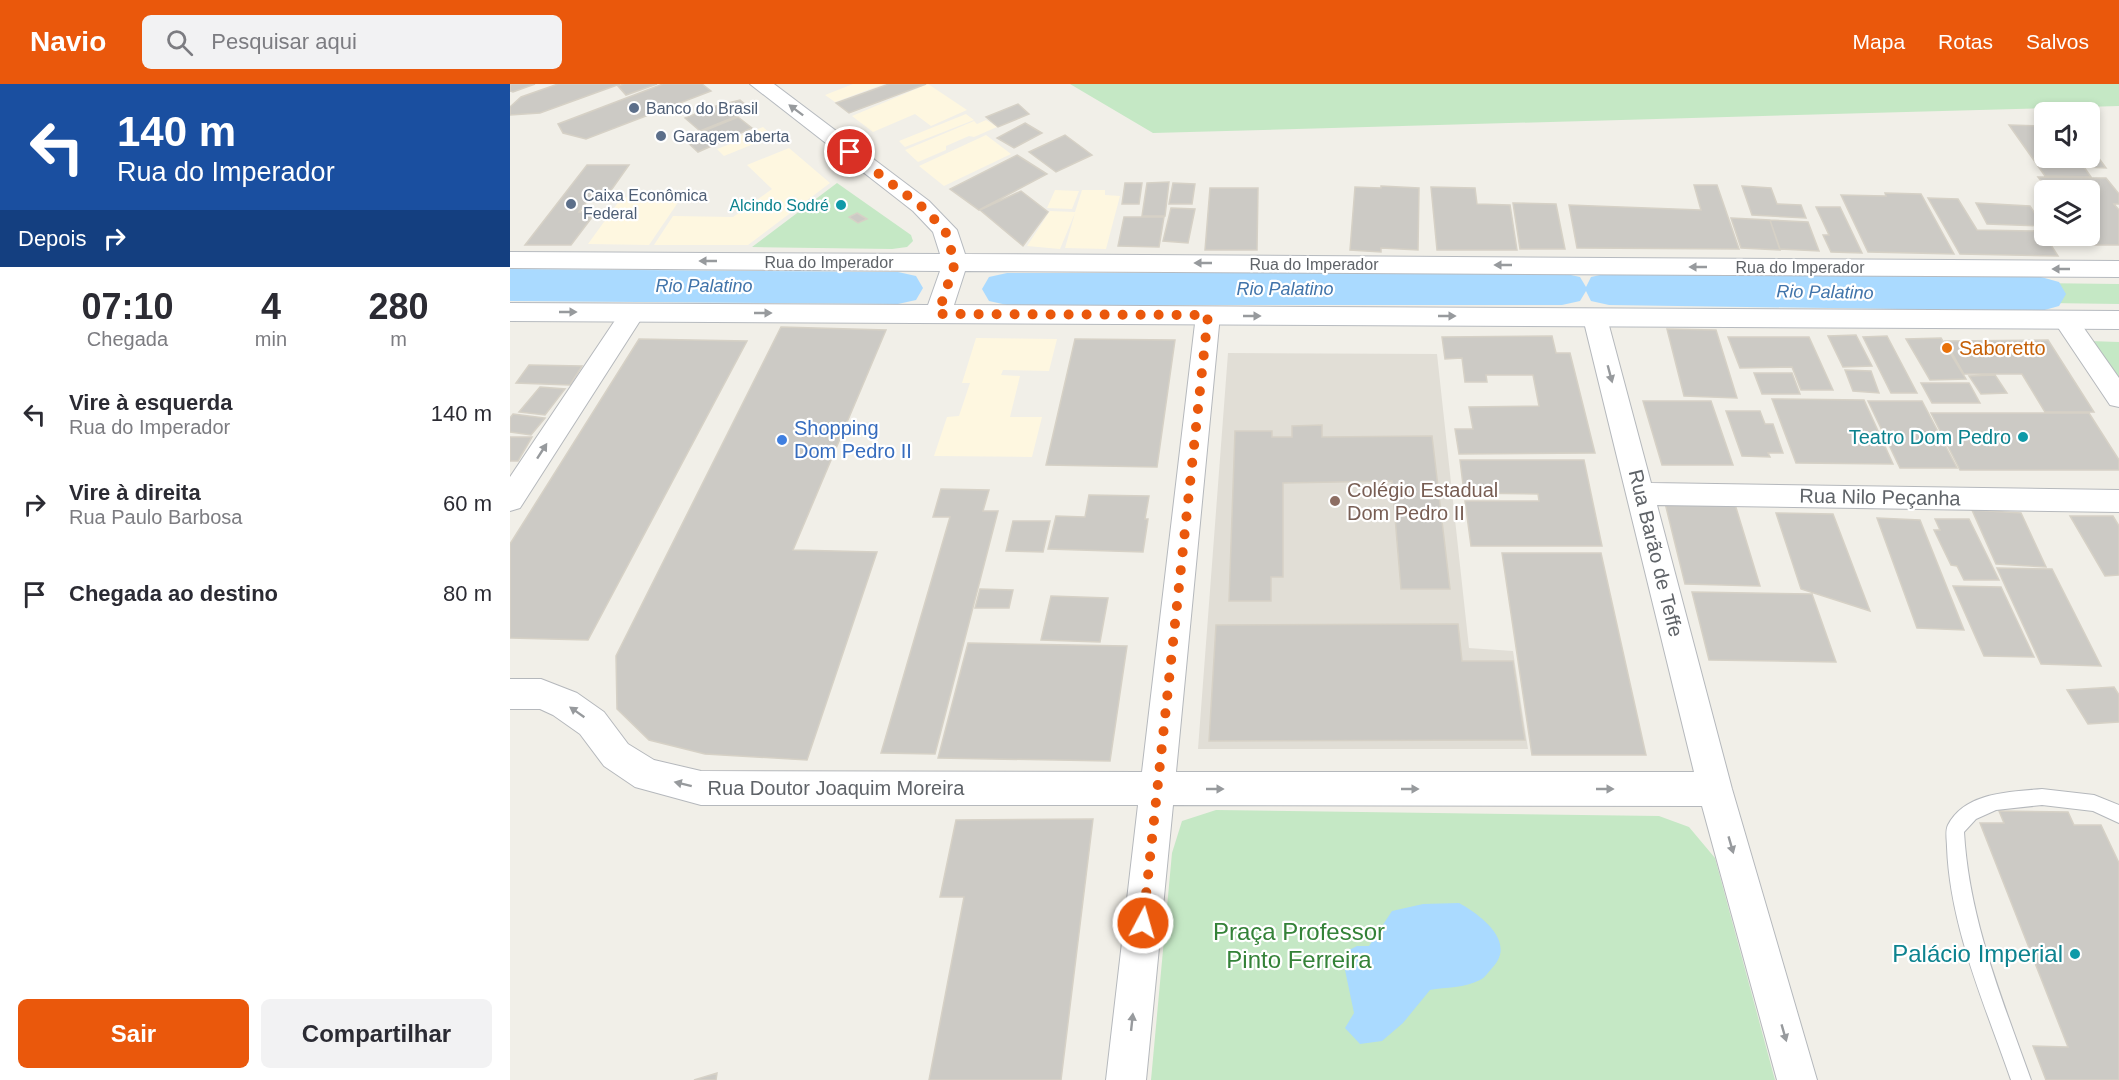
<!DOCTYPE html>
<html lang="pt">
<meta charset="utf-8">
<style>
body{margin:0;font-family:Arial,sans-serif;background:#f2f2f3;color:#2b2b33;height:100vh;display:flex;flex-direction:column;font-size:22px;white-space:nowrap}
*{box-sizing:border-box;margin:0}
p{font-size:20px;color:#7c7c81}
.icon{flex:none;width:33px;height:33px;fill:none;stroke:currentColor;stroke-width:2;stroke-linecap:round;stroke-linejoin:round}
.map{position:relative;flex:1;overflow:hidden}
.sheet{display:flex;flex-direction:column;background:#fff;width:510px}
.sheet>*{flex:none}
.guide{background:#1a4fa0;color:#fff;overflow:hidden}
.controls{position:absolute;left:1524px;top:18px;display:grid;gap:12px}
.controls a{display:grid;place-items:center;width:66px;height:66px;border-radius:9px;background:#fff;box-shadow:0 3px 9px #0003;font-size:30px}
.pin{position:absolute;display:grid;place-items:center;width:51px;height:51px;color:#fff;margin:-26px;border:3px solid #fff;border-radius:50%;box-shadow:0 2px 6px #0007}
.me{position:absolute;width:66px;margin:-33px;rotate:6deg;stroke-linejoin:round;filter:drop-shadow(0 0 4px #0008)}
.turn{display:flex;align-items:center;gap:21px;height:126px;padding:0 18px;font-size:27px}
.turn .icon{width:78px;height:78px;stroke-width:2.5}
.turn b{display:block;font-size:42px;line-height:51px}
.then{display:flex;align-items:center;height:57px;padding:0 18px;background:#0003;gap:12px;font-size:22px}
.eta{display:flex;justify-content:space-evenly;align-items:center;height:102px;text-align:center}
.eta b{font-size:36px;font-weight:800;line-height:42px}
.primary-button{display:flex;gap:12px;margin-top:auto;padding:12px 18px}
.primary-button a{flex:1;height:69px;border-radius:9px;background:#ea580c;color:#fff;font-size:24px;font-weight:800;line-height:69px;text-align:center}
.primary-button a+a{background:#f2f2f3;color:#2b2b33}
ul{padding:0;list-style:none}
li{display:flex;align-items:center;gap:18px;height:90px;padding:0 18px}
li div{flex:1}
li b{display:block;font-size:22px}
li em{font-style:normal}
header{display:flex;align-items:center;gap:36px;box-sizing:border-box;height:84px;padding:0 30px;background:#ea580c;color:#fff}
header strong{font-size:28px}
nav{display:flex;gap:33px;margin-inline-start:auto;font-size:21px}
.search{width:420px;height:54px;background:#f2f2f3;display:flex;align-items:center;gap:15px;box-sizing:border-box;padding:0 21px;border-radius:9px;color:#7c7c81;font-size:22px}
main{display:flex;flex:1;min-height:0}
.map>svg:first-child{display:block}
.commercial{fill:#fef7e0}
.education{fill:#e1ded6}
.green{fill:#c5e8c5}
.water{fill:#aadaff}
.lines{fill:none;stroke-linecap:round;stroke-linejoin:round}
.river{fill:#aadaff;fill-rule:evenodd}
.building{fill:#cccac5;stroke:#d6d1c6;stroke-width:1.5}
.lane-casing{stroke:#b5b8bc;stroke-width:2}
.street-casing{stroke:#b5b8bc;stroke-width:2}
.secondary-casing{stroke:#b6babf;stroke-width:2}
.lane{fill:#fff;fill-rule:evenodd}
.street{fill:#fff;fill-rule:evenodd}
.secondary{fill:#fff;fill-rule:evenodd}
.oneway{fill:#979a9d}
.route{stroke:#ea580c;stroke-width:10;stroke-dasharray:0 18}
.service-dot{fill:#5c6f8a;stroke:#fff;stroke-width:2}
.culture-dot{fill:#0f9aa8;stroke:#fff;stroke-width:2}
.food-dot{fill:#e8710a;stroke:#fff;stroke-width:2}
.shop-dot{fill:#3f7fe0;stroke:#fff;stroke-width:2}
.education-dot{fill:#8d6e63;stroke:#fff;stroke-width:2}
.labels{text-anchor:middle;stroke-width:4.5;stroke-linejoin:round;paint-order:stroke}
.far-service-label{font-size:16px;fill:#4e5e75;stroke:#fff;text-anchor:start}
.far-culture-label{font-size:16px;fill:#0d838f;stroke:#fff;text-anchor:end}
.far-street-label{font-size:16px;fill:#5f6368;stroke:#fff}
.far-water-label{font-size:18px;font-style:italic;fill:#4174aa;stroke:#fff}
.food-label{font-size:20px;fill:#c56008;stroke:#fff;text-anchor:start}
.shop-label{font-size:20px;fill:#366cbe;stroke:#fff;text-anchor:start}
.culture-label{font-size:20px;fill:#0d838f;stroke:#fff;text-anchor:end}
.education-label{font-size:20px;fill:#785e54;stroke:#fff;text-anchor:start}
.street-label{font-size:20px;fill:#5f6368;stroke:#fff}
.near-park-label{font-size:24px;fill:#348238;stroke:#fff}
.near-culture-label{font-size:24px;fill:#0d838f;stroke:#fff;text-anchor:end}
</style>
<header>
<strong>Navio</strong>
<div class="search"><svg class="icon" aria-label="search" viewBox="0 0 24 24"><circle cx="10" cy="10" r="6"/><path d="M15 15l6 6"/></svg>Pesquisar aqui</div>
<nav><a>Mapa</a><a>Rotas</a><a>Salvos</a></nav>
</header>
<main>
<section class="sheet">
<div class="guide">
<div class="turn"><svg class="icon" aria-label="left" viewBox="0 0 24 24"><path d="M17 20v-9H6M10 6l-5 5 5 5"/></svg><div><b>140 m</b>Rua do Imperador</div></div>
<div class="then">Depois<svg class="icon" aria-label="right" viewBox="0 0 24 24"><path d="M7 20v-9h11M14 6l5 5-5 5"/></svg></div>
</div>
<div class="eta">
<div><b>07:10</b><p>Chegada</p></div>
<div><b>4</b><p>min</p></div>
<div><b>280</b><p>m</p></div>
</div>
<ul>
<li><svg class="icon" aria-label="left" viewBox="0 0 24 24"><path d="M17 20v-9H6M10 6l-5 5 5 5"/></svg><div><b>Vire à esquerda</b><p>Rua do Imperador</p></div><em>140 m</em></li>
<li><svg class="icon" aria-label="right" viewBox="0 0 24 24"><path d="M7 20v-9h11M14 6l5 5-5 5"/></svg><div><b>Vire à direita</b><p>Rua Paulo Barbosa</p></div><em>60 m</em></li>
<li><svg class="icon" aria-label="arrive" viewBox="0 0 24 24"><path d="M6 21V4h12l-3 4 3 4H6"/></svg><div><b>Chegada ao destino</b></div><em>80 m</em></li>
</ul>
<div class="primary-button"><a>Sair</a><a>Compartilhar</a></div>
</section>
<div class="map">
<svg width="1609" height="996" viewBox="0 0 1609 996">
<rect width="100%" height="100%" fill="#f1efe8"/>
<path class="commercial" d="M343,0h31l-49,18 -10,-7z
M418,0l39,26 -36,16 -16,-12 -42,18 -21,-16z
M456,30l8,6 -69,27 -6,-6z
M476,36l11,7 -23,10 -5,-1 -23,10v4l-28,12 -13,-12 69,-29 3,3z
M253,43l10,9 -49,20 -7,-7 21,-8 -3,-3z
M476,51l25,19 -67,32 -25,-20z
M279,64l41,35 -82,62h-94l19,-29 60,1 39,-28 -25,-24z
M545,106l24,1 -7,18 -25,-1z
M572,106h23v5l15,1 -14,53 -41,-1 10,-35 -15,36 -33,-3 23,-35 25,1z
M112,113l59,1 -32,47 -61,-1z
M466,254l81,1 -8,32 -46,-1 -2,5 19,1 -10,41h32l-10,40 -98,-1 13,-39 12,-1 11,-33h-8z"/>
<path class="education" d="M718,269l209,1 32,294 44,3 15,98h-330z"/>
<path class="green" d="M560,0h1049v22l-966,27z
M327,99l74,52 2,6 -6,6 -15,2 -140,-2z
M1524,199l85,1v20l-71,-1z
M1579,257l30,1v41z
M706,726l443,6 30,11 26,31 60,222h-624l21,-227 10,-32z"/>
<path class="water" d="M949,819c20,11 58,38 34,64 -4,4 -8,11 -13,13 -15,8 -34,7 -50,10l-27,33 -21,18 -22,3 -15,-16 9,-15 -9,-43v-18l12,-6h12l23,-35 31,-7z"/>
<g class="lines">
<path class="river" d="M0,185l388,3 18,4 7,12 -7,12 -18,4 -388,-3z
M497,189h555l18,4 6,10 5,-10 18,-4 432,4 18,5 7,12 -7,12 -18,5 -432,-6 -18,-4 -5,-10 -6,10 -18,4h-555l-18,-4 -7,-12 7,-12z"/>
</g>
<path class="building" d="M0,0h25l-22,8 -3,-1z
M48,0h62l-80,29 -30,2v-8l11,-10z
M114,0h33l-31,11 -8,-9z
M153,0h39l9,7 -125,48 -23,-6 -5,-9z
M379,0h37l-77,29 -13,-10z
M230,16l12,10 -52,21 -15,-13 31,-12z
M508,20l11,10 -31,13 -12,-10z
M228,33l14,11 -54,24 -14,-13z
M515,39l17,10 -28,15 -17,-10z
M1499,41l35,1v32h46v-12l16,22 -22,-1 7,10 -46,-1z
M555,51l27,20 -36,17 -27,-20z
M507,71l30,19 -68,36 -29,-21z
M77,81h42l-22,31h-16l-12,16h17l-25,33h-46z
M1528,93l68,1 13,16v10h-5l5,6v35h-34l-7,-9h12v-46h-42z
M659,98l-4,34h-23l5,-33z
M615,99h17l-3,21h-17z
M663,99l22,1 -3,20h-23z
M1184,101h23l22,64 -162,-1 -8,-43 132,5z
M871,102l38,2 -1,62 -37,-2v4l-31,-2 5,-63 26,1z
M1232,102l29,2 6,16 24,1 5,13 -54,-3z
M921,103l44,1 2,16 33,1 7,45h-80z
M700,104h48l-1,62h-52z
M511,107l27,21 -25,34 -43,-36z
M1375,109l36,1 33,60 -86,-2 -27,-57 45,1z
M1418,114l30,1 19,31 65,1 16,25 -98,-2z
M1003,119l43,1 9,45h-45z
M1466,119l54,3 13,20 -56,-2z
M1306,123h24l22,46 -31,-1 -8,-17h6z
M661,124l24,1 -7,34 -25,-2z
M347,129l10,6 -9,4 -9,-6z
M614,133h40l-5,30 -41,-1z
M1221,134l39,2 10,30 -39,-2z
M1260,136l38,2 11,29 -39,-2z
M271,243l105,3 -93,220 84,2 -70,208 -102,-6 -56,-14 -32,-31 -1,-53z
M1157,245l49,1 21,68 -53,-2z
M1346,251l16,31 -29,1 -15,-31z
M1042,252l4,17h14l25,100 -136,1 -4,-25h18l-4,-22 70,-1 -6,-31h-47l1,7h-22l-3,-24 -17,1 -3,-22z
M1377,252l30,57h-26l-28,-56z
M1218,253h81l24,53h-32l-9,-23 -52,1z
M1431,254l25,41 -36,1 -24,-41z
M129,255l108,2 -159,299 -78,-2v-94z
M565,255l100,1 -18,127 -111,-2z
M1538,256l46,72h-49l-23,-38h-58l-19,-33z
M19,281l53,1 -12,19 -54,-2z
M1335,286l26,1 8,22 -26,-2z
M1244,289h38l8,21h-38z
M1485,291l12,18 -26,1 -12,-18z
M1411,299h48l11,20h-48z
M30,303l25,2 -20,26 -26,-3z
M1262,315l92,1 29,64 -97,-1z
M1133,317h68l22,64h-71z
M1358,317h54l35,67h-57z
M1216,327h34l5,13h8l10,29h-15l2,4 -28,-1z
M1421,329h158l30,47v10h-159z
M3,330l32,4 -14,17 -21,-3v-14z
M812,341v12l110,-1 18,153h-49l-9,-108 -109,2v94h-12v24h-42l6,-170h37v6h20v-11z
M0,353h22l-14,24h-8z
M950,376h124l18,86h-131l-6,-45h74l-1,-7 -74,-1z
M431,405l48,1 -6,21h15l-63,243 -54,-1 69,-236h-17z
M579,411l60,1 -4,23h3l-5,33 -95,-3 8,-33 29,1z
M1154,415l70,2 26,85 -75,-2z
M1462,426l49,3 25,54 -50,-3z
M1266,429l57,1 37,97 -69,-22z
M1560,432h43l6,10v49l-14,1z
M1367,434l43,2 44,110 -47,-2z
M1425,435h34l30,61h-35l-7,-14 -6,-1 -17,-35h6z
M503,437h37l-7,31 -37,-1z
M992,469h99l45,202h-114z
M1487,484l55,1 49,97 -60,-2z
M1443,502l48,1 33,70 -50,-1z
M470,505l33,1 -4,18h-34z
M1182,508l120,2 24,68 -127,-2z
M541,512l57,2 -8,44 -59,-2z
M948,540l4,37h51l12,79 -316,1 7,-116z
M458,559l159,3 -17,115 -172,-3z
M1604,603l5,8v27l-31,2 -21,-34z
M1489,727l69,1 6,13h27l18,38v217h-73l-13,-34 35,1 -88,-224h24z
M583,735l-32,261h-132l35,-183h-24l16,-77z
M207,989l-1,7h-22z"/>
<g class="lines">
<g class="lane-casing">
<path id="lane" d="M1532,705l52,6 25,10v18l-26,-12 -51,-6 -46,5 -20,9 -12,13c5,87 38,167 67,248h-20c-26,-75 -61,-153 -64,-233 0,-7 -2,-16 1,-22 17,-33 62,-33 94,-36z"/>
</g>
<g class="street-casing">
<path id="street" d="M123,221l9,2 3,6 -125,195 -10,3v-34l114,-170z
M698,223l9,2 3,6 -44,457h518l-111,-454 3,-6 9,-2 9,2 3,6 44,165 468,7v22l-462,-7 75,284 85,291h-40l-75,-274 -529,-1 -27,275h-40l32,-275h-437l-66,-18 -31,-21 -24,-32 -27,-19 -13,-6h-30v-30h31l36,14 27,19 24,32 26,16 47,11 441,1 54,-457 3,-6z
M1555,228l9,2 45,64v29l-9,-2 -57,-85 3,-6z"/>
</g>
<g class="secondary-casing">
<path id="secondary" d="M240,0h24l155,117 28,29 8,24 1154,7v16l-1154,-6 -11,34 1165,6v18l-1609,-8v-18l418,2 12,-34 -430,-3v-16l430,2 -7,-22 -20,-21z"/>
</g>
<use href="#lane" class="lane"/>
<use href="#street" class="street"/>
<use href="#secondary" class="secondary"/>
</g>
<defs><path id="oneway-solid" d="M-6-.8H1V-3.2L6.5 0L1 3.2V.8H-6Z" transform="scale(1.5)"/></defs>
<g class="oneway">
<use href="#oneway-solid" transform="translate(286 26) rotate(-143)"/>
<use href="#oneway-solid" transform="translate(198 177) rotate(-180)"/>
<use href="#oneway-solid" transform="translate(693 179) rotate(-180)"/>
<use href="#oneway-solid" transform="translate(993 181) rotate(-180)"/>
<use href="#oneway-solid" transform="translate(1188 183) rotate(-180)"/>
<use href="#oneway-solid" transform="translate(1551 185) rotate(-180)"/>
<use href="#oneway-solid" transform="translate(58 228)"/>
<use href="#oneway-solid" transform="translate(253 229)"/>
<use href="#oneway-solid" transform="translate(742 232)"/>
<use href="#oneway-solid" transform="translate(937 232)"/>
<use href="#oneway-solid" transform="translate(1100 290) rotate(75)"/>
<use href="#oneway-solid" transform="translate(32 367) rotate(-57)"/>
<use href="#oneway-solid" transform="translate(67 628) rotate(-145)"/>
<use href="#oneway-solid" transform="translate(173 700) rotate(-166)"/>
<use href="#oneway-solid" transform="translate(705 705)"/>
<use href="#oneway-solid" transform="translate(900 705)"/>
<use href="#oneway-solid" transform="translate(1095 705)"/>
<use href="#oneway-solid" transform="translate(1221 761) rotate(74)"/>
<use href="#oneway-solid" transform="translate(622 938) rotate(-84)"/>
<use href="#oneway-solid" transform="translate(1274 949) rotate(74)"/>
</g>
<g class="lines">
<path class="route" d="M340,68l71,54 24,24 10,33 -17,51 270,1 -65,608"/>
</g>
<g class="service-dot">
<circle cx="124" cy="24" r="6"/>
<circle cx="151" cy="52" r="6"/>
<circle cx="61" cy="120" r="6"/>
</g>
<g class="culture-dot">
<circle cx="331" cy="121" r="6"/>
<circle cx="1513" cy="353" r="6"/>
<circle cx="1565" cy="870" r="6"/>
</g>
<circle class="food-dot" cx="1437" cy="264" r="6"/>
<circle class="shop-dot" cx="272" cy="356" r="6"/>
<circle class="education-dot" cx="825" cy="417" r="6"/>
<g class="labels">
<g class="far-service-label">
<text x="136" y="30">Banco do Brasil</text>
<text x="163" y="58">Garagem aberta</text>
<text x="73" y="117">Caixa Econômica<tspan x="73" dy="18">Federal</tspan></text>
</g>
<g class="far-culture-label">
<text x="319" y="127">Alcindo Sodré</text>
</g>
<g class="far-street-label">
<text x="319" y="184">Rua do Imperador</text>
<text x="804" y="186">Rua do Imperador</text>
<text x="1290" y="189">Rua do Imperador</text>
</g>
<g class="far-water-label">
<text x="194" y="208">Rio Palatino</text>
<text x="775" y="211">Rio Palatino</text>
<text transform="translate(1315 208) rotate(1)" y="6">Rio Palatino</text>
</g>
<g class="food-label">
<text x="1449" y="271">Saboretto</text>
</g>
<g class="shop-label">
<text x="284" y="351">Shopping<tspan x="284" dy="23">Dom Pedro II</tspan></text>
</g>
<g class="culture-label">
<text x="1501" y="360">Teatro Dom Pedro</text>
</g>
<g class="education-label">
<text x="837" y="413">Colégio Estadual<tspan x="837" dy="23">Dom Pedro II</tspan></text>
</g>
<g class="street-label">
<text transform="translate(1370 413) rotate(1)" y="7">Rua Nilo Peçanha</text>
<text transform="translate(1146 469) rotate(76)" y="7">Rua Barão de Teffe</text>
<text x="326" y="711">Rua Doutor Joaquim Moreira</text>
</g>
<g class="near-park-label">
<text x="789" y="856">Praça Professor<tspan x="789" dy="28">Pinto Ferreira</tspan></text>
</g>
<g class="near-culture-label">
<text x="1553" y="878">Palácio Imperial</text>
</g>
</g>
</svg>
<div class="controls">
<a><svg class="icon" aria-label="sound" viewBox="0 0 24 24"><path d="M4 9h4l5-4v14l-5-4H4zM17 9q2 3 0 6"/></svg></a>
<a><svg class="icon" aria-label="layers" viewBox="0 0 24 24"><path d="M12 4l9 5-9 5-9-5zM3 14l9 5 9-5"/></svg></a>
</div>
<div class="pin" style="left:340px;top:68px;background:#d93025"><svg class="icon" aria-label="arrive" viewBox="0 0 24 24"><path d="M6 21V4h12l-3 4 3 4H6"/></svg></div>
<svg class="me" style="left:633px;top:839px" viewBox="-20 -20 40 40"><circle r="17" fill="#ea580c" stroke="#fff" stroke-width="3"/><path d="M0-11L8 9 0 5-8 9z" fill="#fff"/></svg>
</div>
</main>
